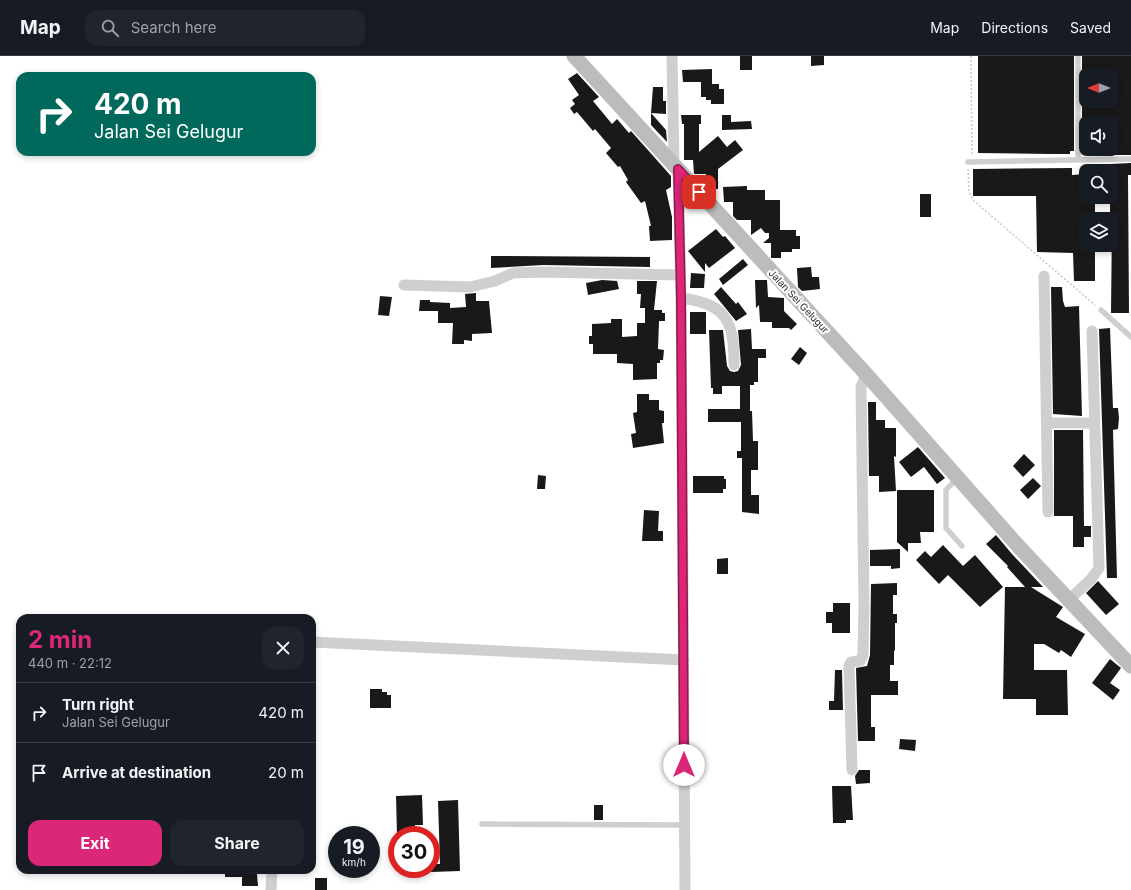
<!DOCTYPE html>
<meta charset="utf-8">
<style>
body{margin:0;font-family:Inter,sans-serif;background:#20242c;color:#f1f3f6;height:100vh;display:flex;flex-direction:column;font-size:15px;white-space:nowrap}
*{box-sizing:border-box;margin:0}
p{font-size:13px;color:#9ea1a6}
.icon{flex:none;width:22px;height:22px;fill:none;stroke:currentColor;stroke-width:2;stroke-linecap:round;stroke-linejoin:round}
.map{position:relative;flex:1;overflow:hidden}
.drawer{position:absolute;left:16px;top:558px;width:300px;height:260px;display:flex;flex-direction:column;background:#171b24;border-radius:12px;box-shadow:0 2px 6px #0003}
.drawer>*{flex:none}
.guide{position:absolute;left:16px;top:16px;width:300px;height:84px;border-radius:12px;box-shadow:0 2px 6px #0003;background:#00695c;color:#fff;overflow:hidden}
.needle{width:26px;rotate:270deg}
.fabs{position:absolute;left:1079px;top:12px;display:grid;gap:8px}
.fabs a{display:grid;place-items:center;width:40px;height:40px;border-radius:8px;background:#171b24;box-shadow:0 2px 6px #0003;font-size:20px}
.speed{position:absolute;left:328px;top:770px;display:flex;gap:8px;font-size:20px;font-weight:700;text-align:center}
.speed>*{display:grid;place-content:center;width:52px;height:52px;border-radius:50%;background:#171b24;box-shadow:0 2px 6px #0003;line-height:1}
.speed small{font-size:10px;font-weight:400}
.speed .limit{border:6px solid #d22;background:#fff;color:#111}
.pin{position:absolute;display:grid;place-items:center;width:34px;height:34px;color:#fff;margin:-17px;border-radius:8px;box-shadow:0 2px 6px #0006}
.me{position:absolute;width:44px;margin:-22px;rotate:0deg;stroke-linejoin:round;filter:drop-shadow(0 0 3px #0008)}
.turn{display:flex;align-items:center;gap:14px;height:84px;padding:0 12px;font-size:18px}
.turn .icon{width:52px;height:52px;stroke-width:2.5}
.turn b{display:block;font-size:28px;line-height:34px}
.round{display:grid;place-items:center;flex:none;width:42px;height:42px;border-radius:12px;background:#20242c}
.head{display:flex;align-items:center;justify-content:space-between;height:68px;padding:0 12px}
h1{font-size:24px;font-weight:700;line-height:30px;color:#db2777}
.action{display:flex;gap:8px;margin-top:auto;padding:8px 12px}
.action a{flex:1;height:46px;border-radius:12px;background:#db2777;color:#fff;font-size:16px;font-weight:700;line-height:46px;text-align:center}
.action a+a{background:#20242c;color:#f1f3f6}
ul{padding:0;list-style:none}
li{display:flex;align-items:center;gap:12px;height:60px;padding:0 12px;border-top:1px solid #363941}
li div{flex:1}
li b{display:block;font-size:15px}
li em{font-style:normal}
header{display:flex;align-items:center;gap:24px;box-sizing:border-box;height:56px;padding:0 20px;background:#171b24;border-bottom:1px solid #363941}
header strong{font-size:19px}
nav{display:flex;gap:22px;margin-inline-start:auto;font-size:14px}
.search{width:280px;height:36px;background:#20242c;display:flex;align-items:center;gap:10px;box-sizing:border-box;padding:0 14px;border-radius:12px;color:#9ea1a6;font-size:15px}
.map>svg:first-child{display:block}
.building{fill:#191919;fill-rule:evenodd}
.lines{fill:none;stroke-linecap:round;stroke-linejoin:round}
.path{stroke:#c9c9c9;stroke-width:1.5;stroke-dasharray:2 2;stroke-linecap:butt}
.lane{stroke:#cfcfcf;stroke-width:5.5}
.street{stroke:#cfcfcf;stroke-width:11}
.secondary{stroke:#bcbcbc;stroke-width:15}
.route-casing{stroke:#8e194d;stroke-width:10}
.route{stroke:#db2777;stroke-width:7}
.labels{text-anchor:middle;stroke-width:4;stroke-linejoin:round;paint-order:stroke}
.street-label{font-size:10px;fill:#323232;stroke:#fff}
</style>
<header>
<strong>Map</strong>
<div class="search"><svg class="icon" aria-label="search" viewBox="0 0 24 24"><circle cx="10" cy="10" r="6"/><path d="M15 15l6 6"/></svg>Search here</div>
<nav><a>Map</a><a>Directions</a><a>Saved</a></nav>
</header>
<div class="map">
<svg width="1131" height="834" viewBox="0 0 1131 834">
<rect width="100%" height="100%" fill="#fff"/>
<path class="building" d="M740,0h12v14h-12z
M811,0h13v9l-13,1z
M978,0h96v95h-4v3h-21l-71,-1z
M1082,0h49v99h-21l2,-32h-26v28h-4zM1086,19h26v26h-26z
M712,13v15h7v5h5v15h-13v-4h-5v-3h-5v-15h-18l-1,-12z
M577,17l22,24 -6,4 19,23 5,-5 12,14 2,-2 40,45v11l-5,3 6,27v23l-22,1 -1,-15h2l-6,-25 -4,2 -15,-21 2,-2 -8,-14 -2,1 -12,-14 5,-5 -16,-19 -2,2 -16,-19 -3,2 -4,-6 5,-4 -3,-4 7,-5 -11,-16z
M653,31h10v14h3v13l-15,-1z
M651,57l15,17 1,12 -16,-17z
M681,59h20v9h-2v28l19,-16 9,11 8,-7 8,10 -25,19v20h-10l-2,-2v-13h-12l-1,-14h-9v-36h-2z
M722,59h9v7l20,-1 1,8 -30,1z
M1131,107v12h-3l1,138h-18l1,-94h-2v-22h2v-26h-2v-7z
M1072,112v7l14,-1v23h9v22h-9v26h9v36h-21l-1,-28 -36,-1 -1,-56h-63v-27z
M747,130v4h18v10h15v30h16v6h4v13h-8v3h-11v6h-10v-15h-8l6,-5v-5h-4l-4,-5 -10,7v-15h-14l-4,-4v-14h-9l-1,-15z
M920,138h11v23h-11z
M716,173l7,8 2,-1 10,12 -26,20 -4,-5v9l-17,-21z
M491,200l159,1v10l-107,-2 -52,3z
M743,203l5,6 -25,20 -4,-6z
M811,211l1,10h7l1,12 -18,2 -4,-4 -1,-19z
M691,217l14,1 -1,14h-14z
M602,224l15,1 2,8 -31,6 -2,-12z
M755,224h12l1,17 16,1v13l13,13 -6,6 -2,-2h-17v-6h-12l-1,-17 -3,3z
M637,225h20l-3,29h8v3h3v8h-6l-1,28 6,1 -1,10h-3v3h-3v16l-24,1v-16l-16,-1v-9h-24v-10h-4v-8h3v-12l19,-1v-4h11v18l15,-1v-13h8v-15h-5l1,-14h-4z
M721,231l15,17 2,-2 9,12 -11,7 -22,-27z
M1051,231h11l1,14 2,6 14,-1 3,110 -29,-2z
M476,237v8h13l3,32 -20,1v7l-8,-1v4h-12l1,-21h-15v-12h-19l1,-11h10v2l20,1v5l16,-1 -1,-13z
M380,240l12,1 -3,19 -11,-1z
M690,256h16v22h-16z
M1110,272l3,80h5l1,10 -1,11 -5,1 4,148h-10l-8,-249z
M751,273l1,20h14v9h-8v24h-4v3h-4v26h2l1,30h5v29h-7v25h8v19l-17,-2v-54h-5v-7h4v-29h-33v-13h32v-23h-18v8h-9v-6h-2l-2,-58h14l4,36 3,5 4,1 4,-1 3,-6 -3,-35z
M800,291l7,6 -8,12 -8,-6z
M637,338h12v6h10v10l5,1v12h-2l2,20 -31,5 -2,-14 5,-1 -3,-20 4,-1z
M868,346h8v18h9v8h11v29l-2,-1 2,35 -17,1v-16h-10z
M1054,374h29l1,96h7v11h-7v10h-11v-31h-19z
M918,391l27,31 -8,6 -13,-17 -13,10 -12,-15z
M1024,398l11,11 -12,12 -10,-11z
M538,419l8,1 -1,13h-8z
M693,420h31v3h2v10h-3v4h-30z
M1033,422l8,8 -13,13 -8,-9z
M897,434h37v42h-14l1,11h-13v9l-11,-10z
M644,454l15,1 -1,20h5v10h-21z
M996,479l16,19 31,33h-18l-18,-20 1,-1 -22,-22z
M943,489l20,21 12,-11 28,32 -23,20 -32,-32 -9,9 -23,-24 9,-9 6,6z
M900,493v19l-9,1v-3h-21v-16z
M728,502v16h-11v-15z
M1098,525l21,23 -13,11 -20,-22z
M897,527v12h-4v19h4v9h-2v27l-1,1v14h-4v16h8v14h-27v32h4v14h-17l-2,-73 11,-2 3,-11 1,-71z
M1005,531h26l32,20 -7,10 29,17 -14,23 -10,-7 -2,3 -15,-9h-10v26h33l1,45h-32v-16h-33z
M833,547h17v30h-18v-10h-6v-11h7z
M1110,603l11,9 -11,15 10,7 -7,10 -21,-17z
M835,614h7l1,40h-14v-9h5z
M370,633h12v3h5v3h4v13h-21z
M900,683l16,1 -1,11 -16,-2z
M859,714h11v13l-14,1 -1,-8z
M832,730h19l2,34h-7v3h-13z
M422,739l1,30h-8l1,10h-19l-1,-39z
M458,744l2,71 -29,1v-8h9l-2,-63z
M594,749h9v15h-9z
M225,814h27v4h5l1,12h-16v-9h-17z
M315,822h12v12h-12z"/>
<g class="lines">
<path class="path" d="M971,0l1,98
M968,113l1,23 5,9 121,104"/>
<path class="lane" d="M1078,103v-103
M968,106l163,-3
M1101,254l30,27
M957,422l-11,12v38l16,18
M482,768l201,1"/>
<path class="street" d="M672,0l2,108
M678,113l3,129 4,592
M1044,220l4,236
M404,229l66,2 25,-6 18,-8 30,-1 137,3
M681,242c46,6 53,23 53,67
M1047,367h47
M1069,544l22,-21 8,-11 -7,-237
M312,586l372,18
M852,714l-3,-104 2,-4 9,-1 3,-6 1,-51 -3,-217 5,-13
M271,834l1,-20"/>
<path class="secondary" d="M574,0l292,318 154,174 111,118"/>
</g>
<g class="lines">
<g class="route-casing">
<path id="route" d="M684,709l-3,-467 -3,-129 21,23"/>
</g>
<use href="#route" class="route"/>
</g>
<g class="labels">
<g class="street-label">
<text transform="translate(799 245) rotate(47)" y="4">Jalan Sei Gelugur</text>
</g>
</g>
</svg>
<div class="fabs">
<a><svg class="needle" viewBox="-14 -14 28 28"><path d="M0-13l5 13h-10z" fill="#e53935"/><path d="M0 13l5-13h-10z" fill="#9ea1a6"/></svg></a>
<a><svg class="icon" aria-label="sound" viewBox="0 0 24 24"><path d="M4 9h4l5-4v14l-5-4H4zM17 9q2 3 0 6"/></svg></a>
<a><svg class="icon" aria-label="search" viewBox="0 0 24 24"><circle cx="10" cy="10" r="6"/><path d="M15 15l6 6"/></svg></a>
<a><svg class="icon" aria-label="layers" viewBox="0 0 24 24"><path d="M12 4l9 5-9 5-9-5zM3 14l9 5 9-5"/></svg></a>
</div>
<div class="speed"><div>19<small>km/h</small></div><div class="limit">30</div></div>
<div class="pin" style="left:699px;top:136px;background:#d93025"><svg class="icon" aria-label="arrive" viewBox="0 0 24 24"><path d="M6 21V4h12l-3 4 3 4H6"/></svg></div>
<svg class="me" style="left:684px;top:709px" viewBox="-20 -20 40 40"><circle r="19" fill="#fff"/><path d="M0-13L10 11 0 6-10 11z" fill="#db2777"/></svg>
<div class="guide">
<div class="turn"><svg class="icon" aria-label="right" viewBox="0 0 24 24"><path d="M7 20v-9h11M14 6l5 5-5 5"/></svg><div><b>420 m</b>Jalan Sei Gelugur</div></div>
</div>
<section class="drawer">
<div class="head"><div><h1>2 min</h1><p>440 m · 22:12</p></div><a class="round"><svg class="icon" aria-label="close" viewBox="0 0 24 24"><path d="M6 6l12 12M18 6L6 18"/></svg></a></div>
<ul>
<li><svg class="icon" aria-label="right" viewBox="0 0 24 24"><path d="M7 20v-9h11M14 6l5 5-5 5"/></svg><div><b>Turn right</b><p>Jalan Sei Gelugur</p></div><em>420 m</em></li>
<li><svg class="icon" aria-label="arrive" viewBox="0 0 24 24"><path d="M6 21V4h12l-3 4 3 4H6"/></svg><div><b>Arrive at destination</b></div><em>20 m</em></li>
</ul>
<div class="action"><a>Exit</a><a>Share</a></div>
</section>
</div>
